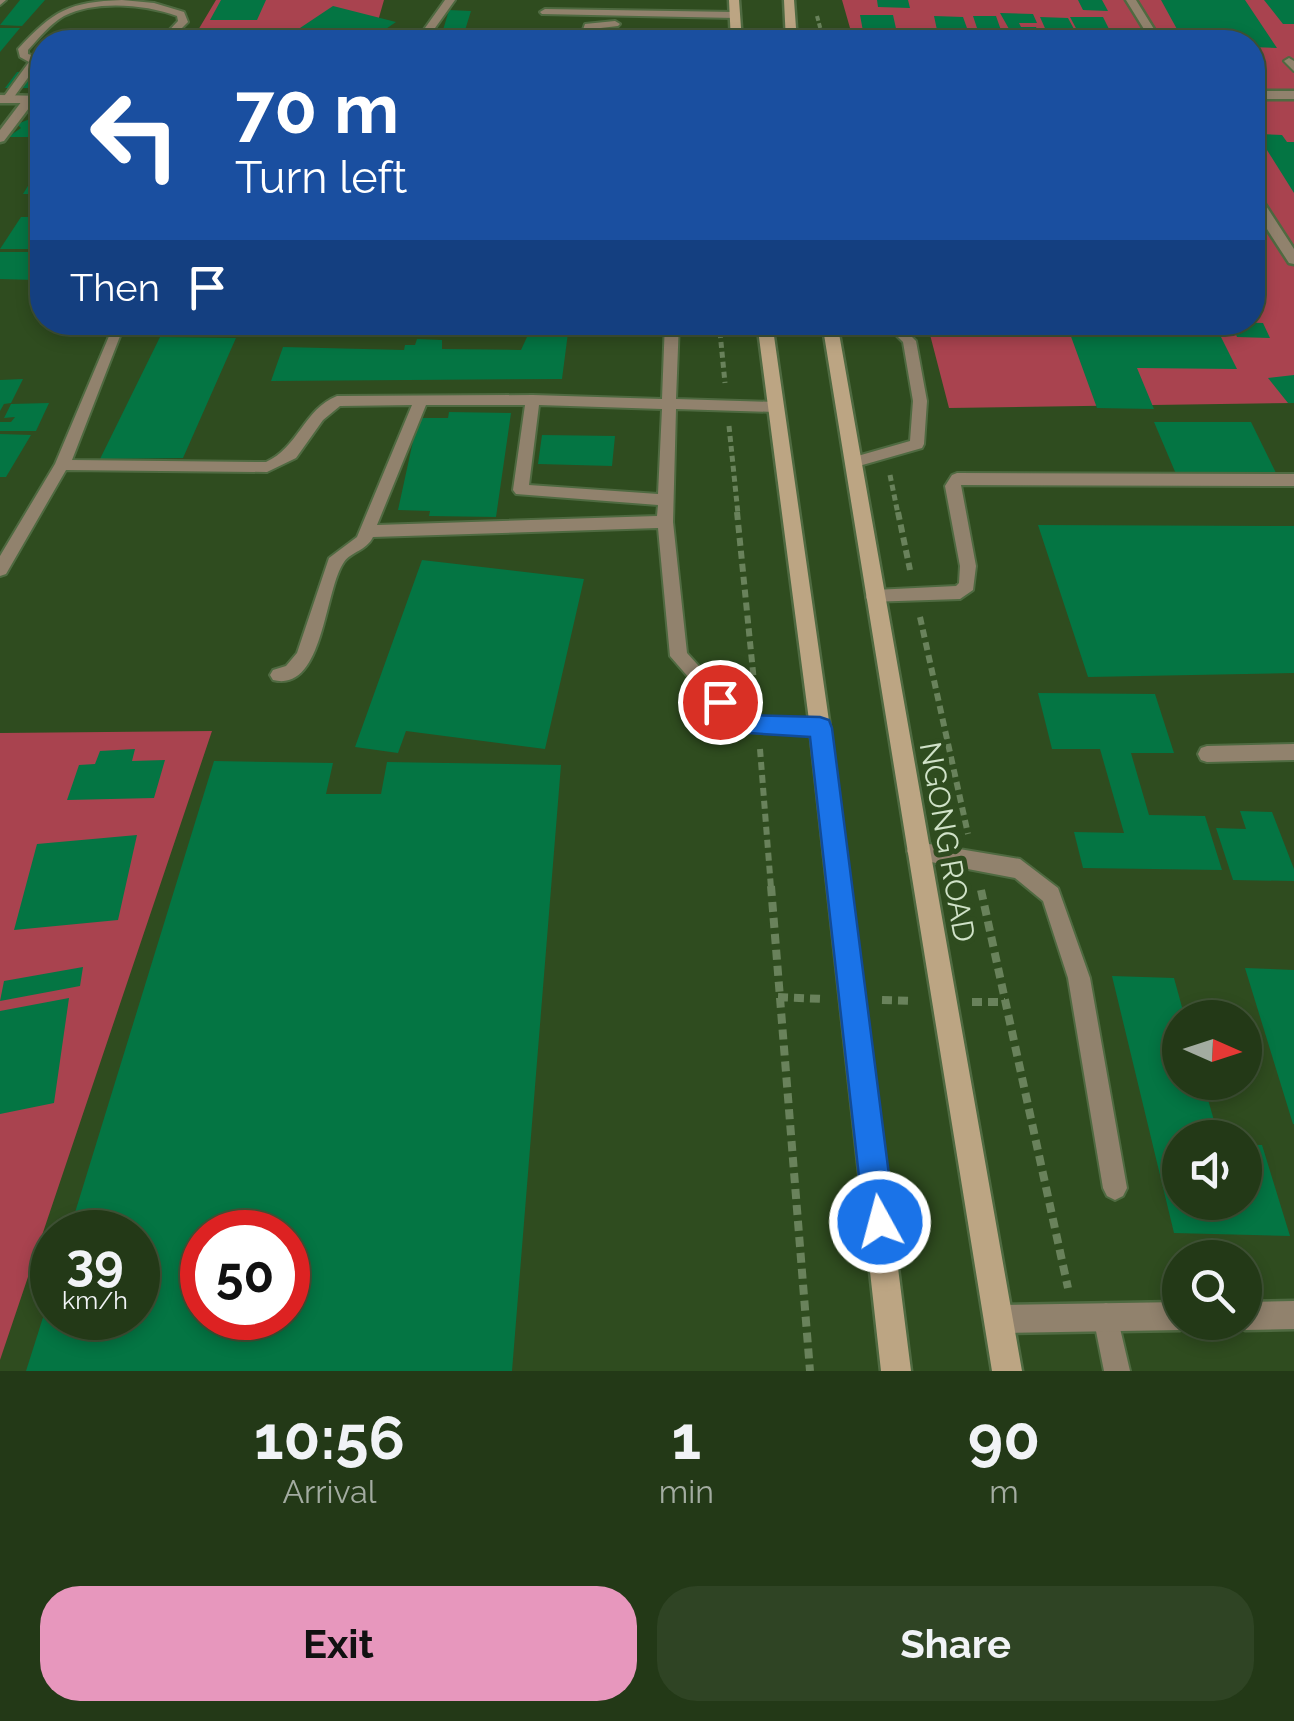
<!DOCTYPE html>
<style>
body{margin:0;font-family:Raleway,sans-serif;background:#2f4424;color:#f1f3f6;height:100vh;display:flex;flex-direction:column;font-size:38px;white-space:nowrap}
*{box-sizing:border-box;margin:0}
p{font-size:32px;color:#a3aca1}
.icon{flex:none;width:55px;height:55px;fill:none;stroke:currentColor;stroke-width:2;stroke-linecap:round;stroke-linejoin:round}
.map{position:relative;height:1371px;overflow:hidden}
.side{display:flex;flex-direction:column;background:#233917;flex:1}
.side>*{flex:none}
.guide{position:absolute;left:30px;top:30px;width:1235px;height:305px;border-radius:40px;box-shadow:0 5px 15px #0003,0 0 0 2px #405336;background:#1a4fa0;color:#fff;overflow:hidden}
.needle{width:65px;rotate:93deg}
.fabs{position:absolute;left:1162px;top:1000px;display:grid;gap:20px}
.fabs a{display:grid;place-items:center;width:100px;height:100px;border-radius:50%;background:#233917;box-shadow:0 5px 15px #0003,0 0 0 2px #405336;font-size:50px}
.speed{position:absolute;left:30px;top:1210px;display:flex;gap:20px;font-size:50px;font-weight:700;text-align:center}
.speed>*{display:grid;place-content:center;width:130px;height:130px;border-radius:50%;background:#233917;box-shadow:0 5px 15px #0003,0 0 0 2px #405336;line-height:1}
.speed small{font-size:25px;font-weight:400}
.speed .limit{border:15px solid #d22;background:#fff;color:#111}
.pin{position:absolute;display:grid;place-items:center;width:85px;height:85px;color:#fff;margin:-42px;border:5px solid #fff;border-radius:50%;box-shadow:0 2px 10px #0007}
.me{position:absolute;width:110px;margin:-55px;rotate:353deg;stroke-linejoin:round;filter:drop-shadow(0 0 8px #0008)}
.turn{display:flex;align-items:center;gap:35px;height:210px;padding:0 40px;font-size:45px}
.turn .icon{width:130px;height:130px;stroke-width:2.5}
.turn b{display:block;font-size:70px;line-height:85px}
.then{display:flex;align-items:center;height:95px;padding:0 40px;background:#0003;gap:20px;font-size:38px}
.eta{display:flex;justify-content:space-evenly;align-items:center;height:170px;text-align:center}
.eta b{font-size:60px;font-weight:700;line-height:70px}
.cta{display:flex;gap:20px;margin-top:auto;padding:20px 40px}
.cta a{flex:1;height:115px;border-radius:40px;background:#e797bd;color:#111;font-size:40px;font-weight:700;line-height:115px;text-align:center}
.cta a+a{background:#2f4424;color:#f1f3f6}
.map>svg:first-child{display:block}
.green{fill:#a9434f}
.building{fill:#047543;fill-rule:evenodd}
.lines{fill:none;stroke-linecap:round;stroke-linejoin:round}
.service-casing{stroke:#4f6a41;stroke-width:4}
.minor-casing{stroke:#4f6a41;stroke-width:5}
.tertiary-casing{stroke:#4f6a41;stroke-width:5}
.secondary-casing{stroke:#4f6a41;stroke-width:5}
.path-far3{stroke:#69825b;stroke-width:4;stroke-dasharray:5 2.5;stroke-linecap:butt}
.path-far2{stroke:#69825b;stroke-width:5;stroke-dasharray:6 4;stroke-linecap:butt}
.path-far1{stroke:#69825b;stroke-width:6;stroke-dasharray:8 5;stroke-linecap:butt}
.path{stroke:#69825b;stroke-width:8;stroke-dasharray:10 6;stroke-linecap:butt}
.service{fill:#91826d;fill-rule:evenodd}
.minor{fill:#91826d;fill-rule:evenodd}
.tertiary{fill:#91826d;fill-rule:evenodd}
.secondary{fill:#bca583;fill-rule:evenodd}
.route{fill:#1a73e8;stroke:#114b97;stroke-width:2.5}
.labels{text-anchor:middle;stroke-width:10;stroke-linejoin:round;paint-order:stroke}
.street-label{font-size:30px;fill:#d0e2c8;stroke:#2f4c1f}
</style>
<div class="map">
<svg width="1294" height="1371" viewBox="0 0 1294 1371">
<rect width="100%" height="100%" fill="#2f4c1f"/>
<path class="green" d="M216,0h168l-12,42h-181z
M842,0h452v403l-345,5 -22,-85 325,-1v-280h-398z
M212,731l-212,629v-627z"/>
<path class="building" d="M20,0h25l-23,26 -22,-1z
M221,0h45l-9,20h-47z
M877,0h31l2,8 -32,-1z
M1078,0h24l6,11 -25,-1z
M1161,0h84l32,48 -25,-1v-5h-68z
M1264,0h30v24h-11z
M333,6l63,16 -29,20h-32l-41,-10z
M449,10l22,1 -9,29h-22z
M1000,13l33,1 4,9h-18l2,4h15l7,15h-46l-3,-7 -15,-1 -6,-18h23l7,20h10z
M860,15h33l6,27h-34z
M934,16l29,1 9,25h-46l-4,-13 15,1z
M1040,17l28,1 13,24h-20l-3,-7h-10z
M1070,17h33l8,16 -33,-1z
M0,28h20l-20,24z
M38,71l-3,6h7v11h-37l12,-16z
M30,119l12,1v17h-34l13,-9 -4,-4z
M1257,134l25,1 5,7h7v51z
M42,163v31h-19z
M21,217h21v32h-42z
M0,252h42v18l-6,10 -36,-1z
M1231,322l32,1 7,15 -33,-1z
M569,325l-7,54 -291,2 12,-34 121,3 1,-5h10l2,-6 25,1v9l79,1 11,-24z
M1069,331l150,2 18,36 -100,-1 17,41 -57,-1z
M160,337l76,1 -53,120 -83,1z
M1294,375v28h-6l-20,-25z
M23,379l-12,24 -7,1 -4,7v-31z
M49,403l-13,28h-36v-9h11l4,-5 -11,1 7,-14z
M449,412l62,1 -15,104 -67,-1 1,-5 -32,-1 20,-92h30z
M1154,422h97l26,53 -101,-1z
M0,434l31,1 -25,42h-6z
M542,435l73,1 -3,30 -74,-2z
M1038,525l256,1v147l-206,4z
M422,560l162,19 -39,170 -139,-18 -8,22 -43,-6z
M1038,693l117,1 19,59h-43l18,62 56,1 17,54 -139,-2 -9,-36 50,1 -24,-84h-48z
M135,749l-3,12 33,-1 -11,38 -87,2 12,-35 16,-1 5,-13z
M214,761l119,2 -7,31h55l6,-32 174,3 -49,606h-486l26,-82v29h86v-86h-69zM202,1232h86v86h-86z
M1240,811l32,1 22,57v12l-61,-1 -17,-52 30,1z
M137,835l-19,85 -104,10 23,-86z
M83,967l-3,19 -80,15 4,-20z
M1245,968l49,2v154h-1z
M1112,976l62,2 11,40h-5v64h23l16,56h-39v64h65v-57h17l28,91 -116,-3z
M69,998l-15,105 -54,11v-103z"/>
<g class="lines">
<g class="service-casing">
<path id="service" d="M0,0h6l-6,5z
M122,0l32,3 30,9 4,10 -20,20h-10l20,-21 -1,-5c-32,-12 -82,-16 -113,0 -14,8 -25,22 -36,34v4l14,4v6h-4l-27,37h-8l-1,-2 27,-37 -9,-5 -2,-8c36,-39 51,-47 104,-49z
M445,0h10l-30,42h-10z
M545,9l190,3 5,3 -5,3 -193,-4 -2,-2z
M615,21l5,3 -2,2 -26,3 -4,11 -8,-2 5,-14z
M1289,58l5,3v10l-10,-10z
M115,322h13l-6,9 -50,129 194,2c32,-14 38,-53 71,-66l196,-1 129,4 3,-77h14l-3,77 99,3 7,5 -7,5 -99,-3 -3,113 14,131 58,64 75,3 6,2 3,6 -3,6 -6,2 -85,-5 -65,-75 -12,-128 -285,9c-7,14 -21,14 -29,25 -20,28 -20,131 -71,118l-3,-5 3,-5 13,-4 11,-13 32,-95 28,-21 55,-132 -72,1 -17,14 -27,38 -29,14 -201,-2 -60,104 -6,2v-20l55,-92zM426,405h99l-12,85 3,4 142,11 -1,11 -280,9zM539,405l123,4 -4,85 -129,-9z
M883,322h14l19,19 11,60 -3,43 -2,4 -70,20 -7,-5 2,-4 63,-18 3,-40 -10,-59z
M957,473l337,1v12l-333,-1 15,81 -3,24 -13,9 -92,3 -2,-5 2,-5 6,-2 82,-4 3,-3 1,-17 -15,-80 7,-11z
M1294,744v16l-87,2 -6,-2 -3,-6 3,-6 6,-2z
M917,842l103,17 38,29 32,90 37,210 -4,8 -8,4 -8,-4 -4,-8 -35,-210 -25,-77 -28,-23 -105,-20 -3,-7 3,-7z
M1106,1303l9,4 15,64h-26l-11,-55 4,-9z"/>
</g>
<g class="minor-casing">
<path id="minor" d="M1126,0h10l26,42h-10z
M25,97l10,3 -31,41 -4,1v-12z
M1252,191l5,1 37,57v15l-5,-1 -37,-57z
M1294,1301v28l-49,1 -12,-8h12v-20z
M1180,1302v20h12l-12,8 -181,3 -10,-4 -4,-10 4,-10 10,-4z"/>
</g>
<g class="tertiary-casing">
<path id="tertiary" d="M1252,91h42v8h-42z
M0,95l42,1v7h-42z"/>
</g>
<g class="secondary-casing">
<path id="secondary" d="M729,0h10l3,42h-11z
M784,0h10l3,42h-11z
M757,322h15l58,406 81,643h-30l-71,-643z
M822,322h15l185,1049h-30z"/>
</g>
<path class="path-far3" d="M817,16l7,26"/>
<path class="path-far2" d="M719,322l6,61
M729,426l9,88
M890,475l8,39"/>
<path class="path-far1" d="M737,512l19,190
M898,512l12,58
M920,617l48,217
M760,749l11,139"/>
<path class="path" d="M771,886l39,485
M981,890l87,398
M778,997l46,2
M882,1000l32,1
M972,1002h33"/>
<use href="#service" class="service"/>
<use href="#minor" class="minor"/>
<use href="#tertiary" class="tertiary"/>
<use href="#secondary" class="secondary"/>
</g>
<path class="route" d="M720,692l9,3 18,20 73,2 9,3 3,8 63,494 -4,12 -11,4 -12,-4 -4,-12 -54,-485 -77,-5 -24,-30 3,-7z"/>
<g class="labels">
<g class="street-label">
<text transform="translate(947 842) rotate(80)" y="10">NGONG ROAD</text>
</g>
</g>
</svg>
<div class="fabs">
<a><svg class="needle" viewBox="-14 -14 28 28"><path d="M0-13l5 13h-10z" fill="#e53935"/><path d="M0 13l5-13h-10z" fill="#a3aca1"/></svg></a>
<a><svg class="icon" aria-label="sound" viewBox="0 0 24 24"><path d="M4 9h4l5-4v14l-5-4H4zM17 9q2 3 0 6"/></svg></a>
<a><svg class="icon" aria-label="search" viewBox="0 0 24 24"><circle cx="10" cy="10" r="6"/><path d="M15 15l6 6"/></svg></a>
</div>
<div class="speed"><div>39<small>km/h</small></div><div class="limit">50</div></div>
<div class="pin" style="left:720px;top:702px;background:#d93025"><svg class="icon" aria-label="arrive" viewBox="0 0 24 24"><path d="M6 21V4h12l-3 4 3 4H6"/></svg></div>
<svg class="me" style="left:880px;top:1222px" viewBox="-20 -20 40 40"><circle r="17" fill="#1a73e8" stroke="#fff" stroke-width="3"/><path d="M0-11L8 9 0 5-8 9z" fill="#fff"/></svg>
<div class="guide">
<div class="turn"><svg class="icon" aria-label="left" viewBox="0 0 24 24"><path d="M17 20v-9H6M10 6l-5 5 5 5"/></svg><div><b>70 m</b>Turn left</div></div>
<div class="then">Then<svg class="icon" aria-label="arrive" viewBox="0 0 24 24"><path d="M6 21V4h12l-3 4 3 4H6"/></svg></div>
</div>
</div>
<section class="side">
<div class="eta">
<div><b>10:56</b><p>Arrival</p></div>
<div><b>1</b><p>min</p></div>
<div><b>90</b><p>m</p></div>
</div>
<div class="cta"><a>Exit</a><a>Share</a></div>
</section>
